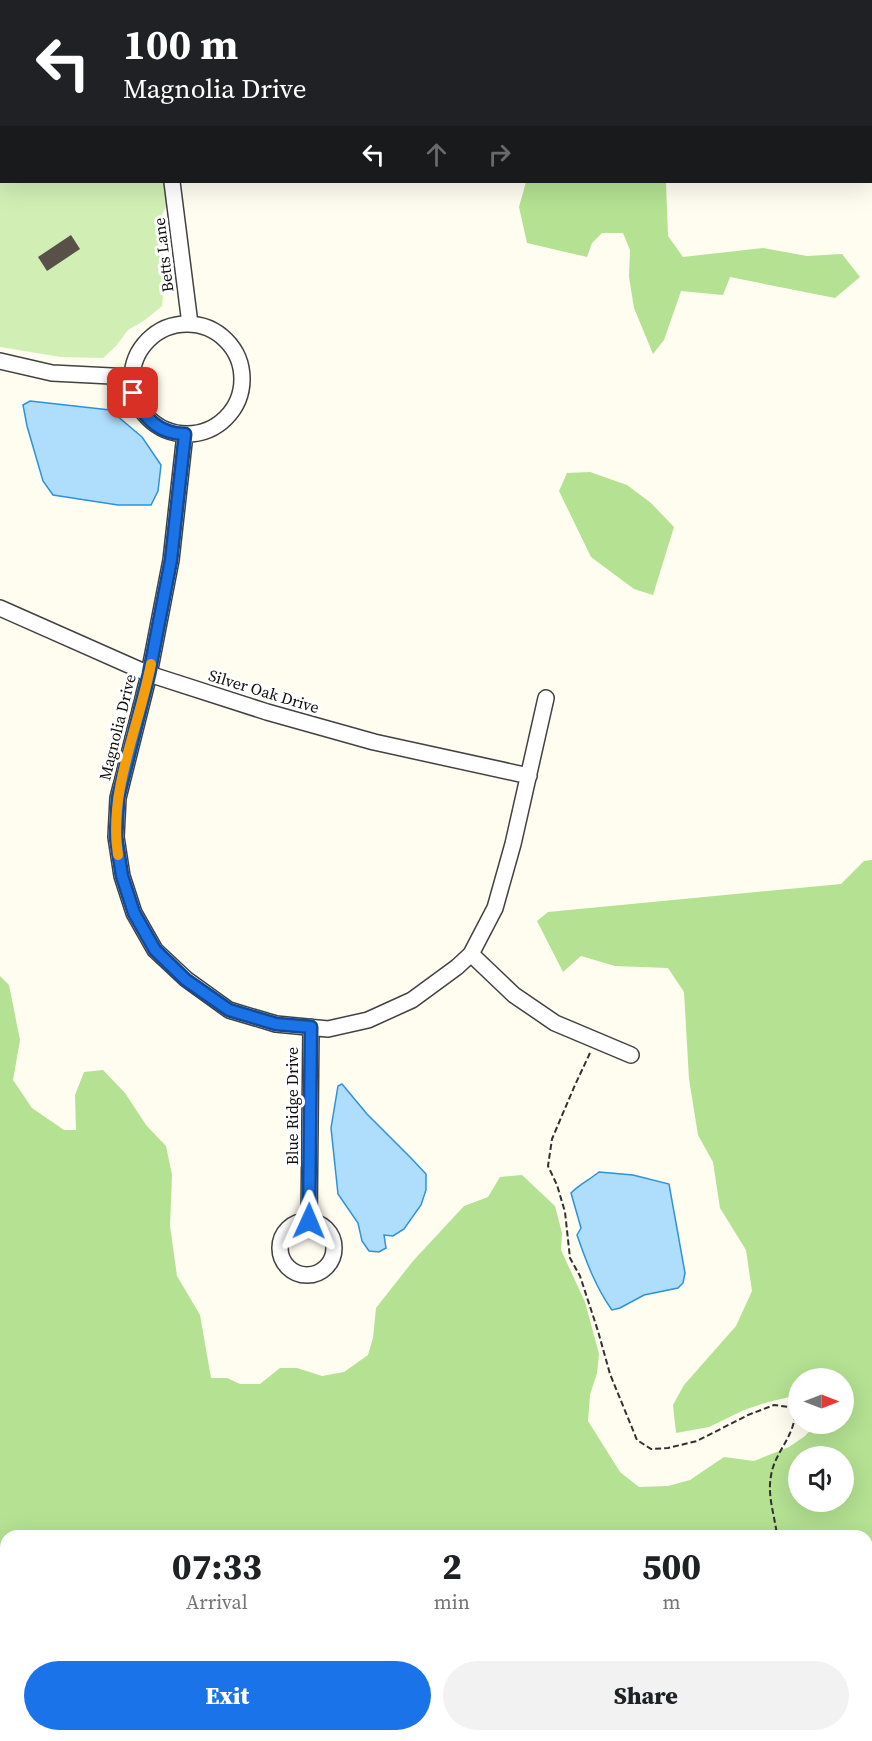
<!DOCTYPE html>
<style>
body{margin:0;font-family:"Source Serif 4",serif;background:#f2f2f2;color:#202124;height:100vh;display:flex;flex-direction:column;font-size:22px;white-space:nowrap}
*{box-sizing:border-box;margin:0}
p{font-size:20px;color:#757577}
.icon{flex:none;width:33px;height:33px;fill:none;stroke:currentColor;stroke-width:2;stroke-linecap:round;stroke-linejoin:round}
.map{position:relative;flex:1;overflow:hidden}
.details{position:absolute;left:0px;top:1530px;width:873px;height:212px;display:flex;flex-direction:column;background:#fff;border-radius:18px 18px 0 0;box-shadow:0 6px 24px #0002}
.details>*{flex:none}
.hud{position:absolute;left:0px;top:0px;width:873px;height:183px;box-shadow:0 6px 24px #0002;background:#202124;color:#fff;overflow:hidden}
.needle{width:39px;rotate:90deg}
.controls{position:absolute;left:788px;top:1368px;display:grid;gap:12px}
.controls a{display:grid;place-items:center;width:66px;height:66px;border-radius:50%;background:#fff;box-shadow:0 6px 24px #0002;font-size:30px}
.pin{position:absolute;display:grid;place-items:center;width:51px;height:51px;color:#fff;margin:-26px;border-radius:12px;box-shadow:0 3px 9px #0006}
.me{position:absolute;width:66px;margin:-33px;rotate:1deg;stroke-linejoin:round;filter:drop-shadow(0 0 4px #0008)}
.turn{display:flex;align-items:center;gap:21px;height:126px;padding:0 24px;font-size:27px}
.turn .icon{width:78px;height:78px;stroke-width:2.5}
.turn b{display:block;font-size:42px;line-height:51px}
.lanes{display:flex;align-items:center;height:57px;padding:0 24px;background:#0003;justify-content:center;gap:30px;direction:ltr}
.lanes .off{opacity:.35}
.eta{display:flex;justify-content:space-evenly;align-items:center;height:102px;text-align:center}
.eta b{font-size:36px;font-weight:800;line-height:42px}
.button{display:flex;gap:12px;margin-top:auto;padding:12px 24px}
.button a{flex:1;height:69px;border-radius:36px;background:#1a73e8;color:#fff;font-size:24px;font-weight:800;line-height:69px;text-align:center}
.button a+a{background:#f2f2f2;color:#202124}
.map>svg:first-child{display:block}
.green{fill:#d1efb5}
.forest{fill:#b4e192;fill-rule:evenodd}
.water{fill:#afdefd;stroke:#2d92dc;stroke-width:1.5}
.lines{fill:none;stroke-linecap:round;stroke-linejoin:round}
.stream{stroke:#2d92dc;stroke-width:4}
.building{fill:#59504a}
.lane-casing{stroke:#424242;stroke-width:10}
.street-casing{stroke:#424242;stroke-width:18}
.path{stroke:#313131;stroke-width:2;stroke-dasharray:6 3;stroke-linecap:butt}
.lane{stroke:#fff;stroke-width:8}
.street{stroke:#fff;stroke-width:15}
.route-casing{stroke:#114b97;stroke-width:15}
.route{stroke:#1a73e8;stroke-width:10}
.slow{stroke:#f59e0b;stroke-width:10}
.labels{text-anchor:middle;stroke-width:6;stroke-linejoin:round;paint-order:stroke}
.street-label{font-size:16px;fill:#0f0f0f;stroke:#fff}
</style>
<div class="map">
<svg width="872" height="1741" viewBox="0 0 872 1741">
<rect width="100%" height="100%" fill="#fffcf0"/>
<path class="green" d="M0,0h135v1l-133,1v180h164l3,19 -8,16 3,68 -2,21 -17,14 -17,10 -12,16 -13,12 -42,-1 -61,-10z
M547,1736h46l1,3 -2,2h-47z"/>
<path class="forest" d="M526,182h140l2,54 15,21 80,-9 44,8 35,-2 18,23 -25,21 -105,-21 -7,18 -42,-4 -17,49 -11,14 -19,-46 -5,-31 1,-27 -7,-17h-21l-10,10 -5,14 -60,-14 -8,-36z
M590,472l37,13 24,18 23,24 -21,68 -19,-6 -43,-32 -32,-66 8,-18z
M872,860v835l-5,9v-168h-861v200h501l-4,5h-503v-765l9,9 11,55 -7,40 19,28 32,22h12l-1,-35 9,-23 19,-2 22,23 21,32 20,21 6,29 -2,51 7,50 23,39 11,63h16l13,6h20l20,-16h17l25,8 22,-4 24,-17 5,-17 3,-30 37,-47 51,-55 24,-9 12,-20 22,-2 33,31 7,27 -1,17 24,52 14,52 -2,19 -7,22 -2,26 32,51 19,15 29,-1 22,-6 34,-23 30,4 35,-14 16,-11 11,-12h27v-46h-45v17l-30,7 -24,8 -35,17 -33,6 -3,-28 11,-20 52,-59 16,-35 -6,-41 -26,-42 -7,-46 -15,-27 -9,-56 -5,-87 -16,-24 -53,-2 -34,-10 -18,16 -26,-51 11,-9 293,-28 23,-23zM843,1456v46h-45v-46z
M777,1736h59c-19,5 -40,5 -59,0z"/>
<path class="water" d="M30,401l80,9 32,27 19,28 -3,26 -7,14h-33l-65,-10 -10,-14 -16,-55 -4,-21z
M342,1084l25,30 44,44 15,16v16l-5,15 -17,24 -11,7 -9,-1 2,13 -7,4 -10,-1 -7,-10 -4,-18 -20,-29 -7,-66 7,-42z
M599,1172l34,3 36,9 16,89 -2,10 -5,5 -34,7 -24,13 -8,2c-16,-22 -26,-49 -35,-75l4,-7 -10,-35c8,-8 18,-13 28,-21z"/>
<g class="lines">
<path class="stream" d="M867,1679l5,-7
M460,1741l3,-5"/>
</g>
<path class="building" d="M71,235l9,14 -33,22 -9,-14z"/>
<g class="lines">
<g class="lane-casing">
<path id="lane" d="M0,134h2"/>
</g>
<g class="street-casing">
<path id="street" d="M142,0v2
M172,182l18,142
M132 379a55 55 0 1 1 110 0a55 55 0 1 1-110 0Z
M0,361l52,12 79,4
M185,434l-14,126 -22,114 -31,124 -2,39 6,39 12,37 21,37 31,29 43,31 47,14 52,5 40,-9 44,-20 45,-33 14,-13 24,-46 18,-64 33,-146
M0,608l149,66 118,38 107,30 155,34
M471,954l43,41 41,28 76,32
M309,1221l2,-194
M280 1248a27 27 0 1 1 54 0a27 27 0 1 1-54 0Z"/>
</g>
<path class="path" d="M590,1053l-15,32 -23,54 -4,27 9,19 8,27 5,46 10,18 18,55 12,43 27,66 14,9 17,-1 29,-7 51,-26 26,-10 15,2 7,8c-2,6 -3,12 -6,18 -6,14 -17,27 -19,43 -4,20 4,40 6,60
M867,1718l5,-11
M653,1736l16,5
M515,1741l4,-5
M854,1741l4,-5"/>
<use href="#lane" class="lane"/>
<use href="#street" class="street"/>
</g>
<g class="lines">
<g class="route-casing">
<path id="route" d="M133,393c9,23 25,41 52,41l-14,126 -22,114 -31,124 -2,39 6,39 12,37 21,37 31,30 43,30 47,14 35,3 -2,194"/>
</g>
<use href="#route" class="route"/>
<path class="slow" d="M118,855c-10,-64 21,-128 33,-191"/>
</g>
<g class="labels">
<g class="street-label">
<text transform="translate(163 255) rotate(-97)" y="6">Betts Lane</text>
<text transform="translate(264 691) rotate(17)" y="6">Silver Oak Drive</text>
<text transform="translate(117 727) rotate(-76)" y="6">Magnolia Drive</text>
<text transform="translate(292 1106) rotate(-90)" y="6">Blue Ridge Drive</text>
</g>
</g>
</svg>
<div class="controls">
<a><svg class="needle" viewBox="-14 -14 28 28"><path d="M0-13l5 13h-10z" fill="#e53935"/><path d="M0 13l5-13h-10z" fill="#757577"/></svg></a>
<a><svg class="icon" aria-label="sound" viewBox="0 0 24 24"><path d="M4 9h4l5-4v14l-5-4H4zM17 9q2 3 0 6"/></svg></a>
</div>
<div class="pin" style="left:133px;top:393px;background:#d93025"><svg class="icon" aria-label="arrive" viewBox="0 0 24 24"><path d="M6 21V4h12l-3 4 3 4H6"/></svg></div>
<svg class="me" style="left:309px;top:1221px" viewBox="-20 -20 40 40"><path d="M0-17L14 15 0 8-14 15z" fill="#1a73e8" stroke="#fff" stroke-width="4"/></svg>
<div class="hud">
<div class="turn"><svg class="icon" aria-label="left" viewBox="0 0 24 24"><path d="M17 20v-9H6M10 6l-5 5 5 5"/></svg><div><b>100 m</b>Magnolia Drive</div></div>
<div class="lanes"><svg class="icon" aria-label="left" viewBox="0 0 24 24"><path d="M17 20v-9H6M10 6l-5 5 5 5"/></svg><svg class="icon off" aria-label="ahead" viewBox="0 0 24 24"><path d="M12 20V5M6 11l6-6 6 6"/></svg><svg class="icon off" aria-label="right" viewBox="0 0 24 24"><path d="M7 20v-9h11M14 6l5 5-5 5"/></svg></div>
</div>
<section class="details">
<div class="eta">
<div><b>07:33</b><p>Arrival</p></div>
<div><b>2</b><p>min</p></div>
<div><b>500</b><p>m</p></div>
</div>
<div class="button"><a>Exit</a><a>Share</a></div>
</section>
</div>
